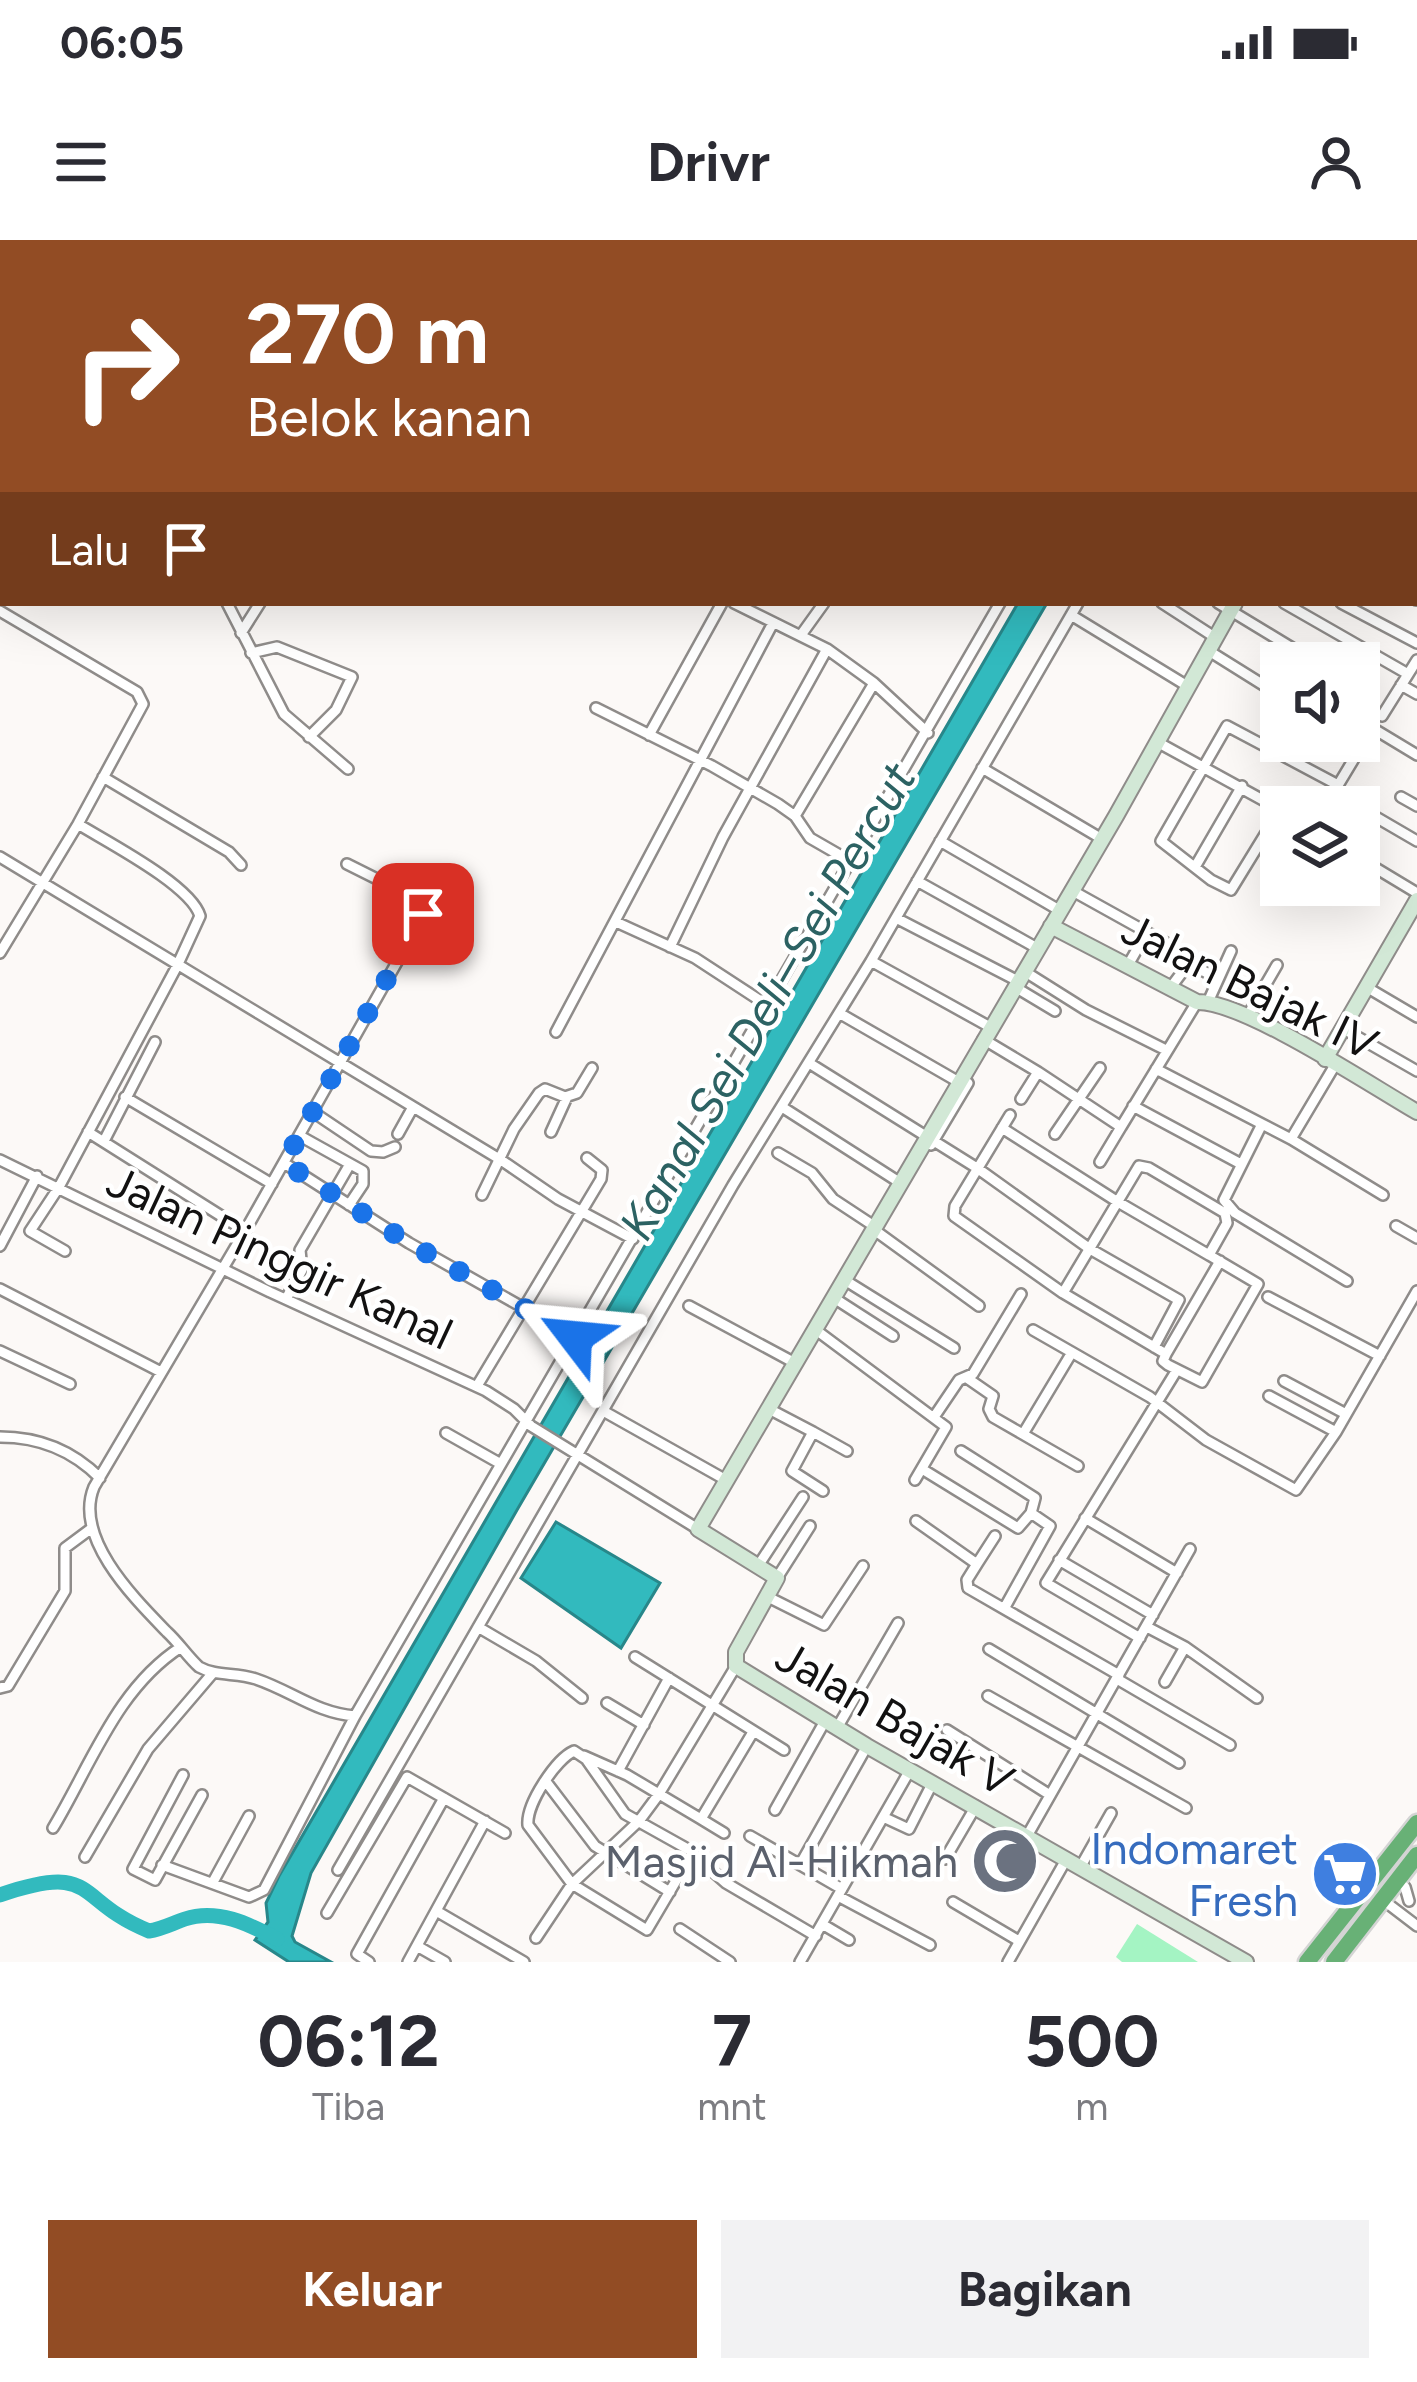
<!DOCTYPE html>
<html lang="id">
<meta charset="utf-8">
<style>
body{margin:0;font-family:Figtree,sans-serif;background:#f2f2f3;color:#2b2b33;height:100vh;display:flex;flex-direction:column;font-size:45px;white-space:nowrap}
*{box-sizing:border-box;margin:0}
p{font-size:39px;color:#7c7c81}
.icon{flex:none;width:66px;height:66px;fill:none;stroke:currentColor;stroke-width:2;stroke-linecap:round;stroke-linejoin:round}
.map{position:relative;height:1722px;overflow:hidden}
.drawer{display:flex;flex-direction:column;background:#fff;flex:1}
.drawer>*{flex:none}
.top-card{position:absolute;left:0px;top:0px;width:1419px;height:366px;box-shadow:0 12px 48px #0002;background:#924c24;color:#fff;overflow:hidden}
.controls{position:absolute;left:1260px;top:402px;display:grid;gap:24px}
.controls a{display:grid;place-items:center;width:120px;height:120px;border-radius:0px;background:#fff;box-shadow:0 12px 48px #0002;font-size:60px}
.pin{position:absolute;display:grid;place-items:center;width:102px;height:102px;color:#fff;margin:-51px;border-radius:24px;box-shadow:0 6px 18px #0006}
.me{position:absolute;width:132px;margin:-66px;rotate:299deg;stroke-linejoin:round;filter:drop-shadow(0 0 9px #0008)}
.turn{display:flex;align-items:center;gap:42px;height:252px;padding:0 48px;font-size:54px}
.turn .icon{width:156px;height:156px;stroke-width:2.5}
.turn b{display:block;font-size:84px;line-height:102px}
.then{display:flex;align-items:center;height:114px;padding:0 48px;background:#0003;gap:24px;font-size:45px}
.eta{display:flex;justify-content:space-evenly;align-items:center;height:204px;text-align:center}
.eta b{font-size:72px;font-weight:700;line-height:84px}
.primary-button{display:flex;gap:24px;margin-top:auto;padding:24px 48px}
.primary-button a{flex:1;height:138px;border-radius:0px;background:#924c24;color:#fff;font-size:48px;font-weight:700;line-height:138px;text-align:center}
.primary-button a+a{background:#f2f2f3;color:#2b2b33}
.status{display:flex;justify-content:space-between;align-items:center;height:84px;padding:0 60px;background:#fff;direction:ltr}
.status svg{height:33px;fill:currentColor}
header{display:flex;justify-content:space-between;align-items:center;height:156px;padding:0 48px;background:#fff;font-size:54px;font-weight:700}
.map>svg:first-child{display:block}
.green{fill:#a4f4c3}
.water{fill:#32babe;stroke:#28878a;stroke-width:3}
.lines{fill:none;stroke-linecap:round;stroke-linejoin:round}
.river{stroke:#32babe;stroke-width:15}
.street-casing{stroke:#8f8c8a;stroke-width:14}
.secondary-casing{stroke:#8f8c8a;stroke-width:18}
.highway-casing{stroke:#d4d4d4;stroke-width:21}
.street{stroke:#fff;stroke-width:9}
.secondary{stroke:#d2e8d6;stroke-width:14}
.highway{stroke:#68b176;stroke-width:16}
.route{stroke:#1a73e8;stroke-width:21;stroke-dasharray:0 37.8}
.labels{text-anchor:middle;stroke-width:9;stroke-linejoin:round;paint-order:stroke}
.street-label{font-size:45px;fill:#121111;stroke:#fff}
.shop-label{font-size:45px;fill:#366cbe;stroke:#fff;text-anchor:end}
.worship-label{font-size:45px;fill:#5b616d;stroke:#fff;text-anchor:end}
.water-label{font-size:48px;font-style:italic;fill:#2c6263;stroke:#fff}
</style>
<div class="status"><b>06:05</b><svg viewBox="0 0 49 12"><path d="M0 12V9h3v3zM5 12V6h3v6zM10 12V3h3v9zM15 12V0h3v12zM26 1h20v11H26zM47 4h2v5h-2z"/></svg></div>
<header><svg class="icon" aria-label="menu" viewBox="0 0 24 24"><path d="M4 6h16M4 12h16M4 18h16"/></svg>Drivr<svg class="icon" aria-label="person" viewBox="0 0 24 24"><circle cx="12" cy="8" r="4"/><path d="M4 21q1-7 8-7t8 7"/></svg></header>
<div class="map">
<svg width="1417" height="1722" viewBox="0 0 1417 1722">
<rect width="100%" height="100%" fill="#fcf9f7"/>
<path class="green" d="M1137,1684l61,38h-76l-6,-5z"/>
<path class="water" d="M1018,363h29l-530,907 -206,363 -19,63 3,6 36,20h-42l-34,-22 13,-18 -2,-19 13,-27z
M556,1282l104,61 -39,65 -100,-70z"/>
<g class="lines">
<path class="river" d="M0,1655c98,-34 74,6 149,36 13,-2 24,-8 36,-12 32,-11 64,5 92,20"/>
<g class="street-casing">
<path id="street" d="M254,0l1,3
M439,0l5,3
M569,0l5,2
M951,0l5,3
M72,3l1,-3
M657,3l2,-3
M980,3l1,-3
M1209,3l2,-3
M1288,3l2,-3
M0,129l3,-5
M0,144l3,2
M1416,213l1,1
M1416,280l1,1
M1416,360h1
M227,363l57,111 64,55
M734,363l93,46 47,34 54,50
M1162,363l54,35
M1218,363l99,60
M1284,363l124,71
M1341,363l76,40
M0,371l137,81 6,12 -65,120 -78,129
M1071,375l118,72
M241,393l19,-30
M801,395l23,-32
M1209,411l72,45
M251,413l26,-6 75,30 -16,33 -27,27
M1401,445l16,9
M596,468l116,58 66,38 17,12 15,22 40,23
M1382,476l35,-56
M649,495l73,-132
M1354,501l9,5 11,-17 43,26
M1159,503l122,67
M982,528l120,71
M103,537l126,75 12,13
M1401,557l16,9
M1325,567l30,-50
M1362,569l55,32
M1280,570l-49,80 -20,-10 -50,-39 66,-115 111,59
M795,576l79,-133
M940,601l119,69
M0,617l501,303 57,39 75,40
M1359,618l58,35
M347,624l70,35 6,8v9l-178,315 -151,256c-21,51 41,112 73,145 12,11 20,24 32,35 18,10 37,5 57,12 36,12 60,34 99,37
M1195,627l47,-81
M917,641l120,67
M1071,650l99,55
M896,678l122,63
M616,682l79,36 72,47
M670,707l53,-110 104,-188
M871,721l119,66
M1128,725l19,-33
M1024,731l62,39 80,40
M1015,747l40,24
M1171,747l18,-24 27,15
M1368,748l49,29
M1208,762l23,-51
M839,773l118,68
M1248,775l29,-50
M1342,788l75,43
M556,792l217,-409
M983,799l55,33
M809,823l168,105 113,81 89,51 -25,47
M1335,825l-44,74 -29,-15 -38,76 11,13 112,68
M1156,829l106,55
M125,857l147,87
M1021,859l17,-27 83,55 76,-125
M1133,866l108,58
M782,867l117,75
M313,872l58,39 12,1 12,-5
M1010,875l-55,91 -1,10 109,77
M1002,888l116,74 91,53
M88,892l157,99
M551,892l16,-35
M398,894l15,-27
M1055,894l45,-66
M300,896l63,35v13l-14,21
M1291,899l92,56
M104,901l51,-99
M931,905l37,-62
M778,913l34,20 21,26 41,27
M0,920l270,132 216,99 28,18 17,17 167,103
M1100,922l21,-35
M284,923l125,80 166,94
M1139,926l10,2 76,45 2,10 -18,32 49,29 -56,98 -34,-17 -5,-4 3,-7 -103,-61z
M482,955l32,-66 25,-36 6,-4 20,8 12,-4 15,-25
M1396,986l21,12
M873,989l106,77
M0,1006l37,-70
M65,1011l-35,-20 29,-44 118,-221 23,-50c-9,-31 -93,-74 -122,-92
M843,1039l111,69
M0,1049l161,83
M1268,1057l112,59
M834,1058l59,38
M286,1059l16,-29 -2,-20 50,-86
M689,1066l106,57
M816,1090l130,97 -31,53
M1033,1090l117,67 56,43 90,50 40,-58 81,-141
M0,1111l70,33
M1166,1114l54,-93
M967,1138l26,18 -4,13 4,8 85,49
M1284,1141l62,33
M477,1146l124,-207 1,-9 -15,-12
M1269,1156l67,36
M769,1169l44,23 -21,39 31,20
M605,1172l121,68
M934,1177l25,-37 14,-6 48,-80
M813,1192l34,19
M446,1193l55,31
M1023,1194l48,-80
M0,1197c40,0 72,13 100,41
M961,1211l74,47 -4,15 19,13 -45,81
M922,1229l96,59 13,-15
M1085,1278l92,55
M916,1281l61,43 -10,16 1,8 151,87
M1059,1320l94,55
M977,1324l18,-28
M758,1326l45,-69
M777,1338l33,-52
M766,1356l58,29 39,-59
M478,1387l58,34 46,37
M1147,1387l38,20 72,51
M1140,1398l-94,-55 129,-210
M989,1409l190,114
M635,1417l149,93
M1117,1439l113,66
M1165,1442l20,-35
M0,1448l8,-2 57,-95v-43l27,-20
M988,1456l198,112
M607,1463l37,22
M837,1488l61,-105
M947,1490l103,65
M574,1511l12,8 39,55 68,38 -46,78 -75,-46 -44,-59c-2,-21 28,-66 46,-74z
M584,1516l43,19 74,44 52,-87
M618,1531l51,-93
M183,1535l-50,94 22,11 47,-85
M547,1543l48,63 75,46
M775,1570l50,-89
M883,1577l26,12 24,-47
M701,1579l23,14
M53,1588c38,-63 64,-140 128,-181
M750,1596l92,53
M1027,1596l163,-287
M693,1614l33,29 90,53
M85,1617l63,-108 64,-75
M945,1619l31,-53
M162,1625l87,32 15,-7 91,-174 645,-1113
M800,1625l67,-119
M1081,1626l30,-53
M338,1630l395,-685 138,-224 207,-358
M1397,1641l8,6 4,14
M213,1642l36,-66
M838,1656l92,49
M1383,1660l34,26
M953,1662l66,39
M438,1672l86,50
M327,1673l80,-136 98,56
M822,1684l27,16
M680,1689l50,33
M536,1698l36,-54 67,-63 20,-27 77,-128
M417,1706l28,16
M369,1722l-12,-8 87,-156
M408,1722l77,-141
M800,1722l110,-192
M1008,1722l59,-104"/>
</g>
<g class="secondary-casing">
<path id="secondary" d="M1416,43l1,-2
M1235,363l-119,213 -418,713 79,49 -41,74v14l131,80 379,216
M1051,686l146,76c47,-1 173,83 220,110
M1325,819l92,-159"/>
</g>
<g class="highway-casing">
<path id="highway" d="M1307,1722l110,-139
M1334,1722l83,-107"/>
</g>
<use href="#street" class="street"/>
<use href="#secondary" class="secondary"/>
<use href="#highway" class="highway"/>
</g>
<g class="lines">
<path class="route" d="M423,674l-139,249 125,80 166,94"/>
</g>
<defs>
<g id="mosque-disc" transform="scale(3.45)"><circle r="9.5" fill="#6b7280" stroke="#fff"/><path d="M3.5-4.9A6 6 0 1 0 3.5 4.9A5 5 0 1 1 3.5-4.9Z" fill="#fff"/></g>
<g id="supermarket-disc" transform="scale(3.45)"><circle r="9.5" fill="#3f7fe0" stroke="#fff"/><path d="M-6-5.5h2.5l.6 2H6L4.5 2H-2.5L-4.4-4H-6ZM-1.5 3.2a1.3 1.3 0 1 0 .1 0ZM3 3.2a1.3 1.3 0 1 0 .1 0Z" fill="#fff"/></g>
</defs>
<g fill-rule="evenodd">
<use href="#mosque-disc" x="1005" y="1621"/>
<use href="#supermarket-disc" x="1345" y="1634"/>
</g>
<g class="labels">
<g class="street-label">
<text transform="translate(1250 746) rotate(26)" y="16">Jalan Bajak IV</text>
<text transform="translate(280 1017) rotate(25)" y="16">Jalan Pinggir Kanal</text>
<text transform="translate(895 1478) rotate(30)" y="16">Jalan Bajak V</text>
</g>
<g class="shop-label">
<text x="1298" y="1624">Indomaret<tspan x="1298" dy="52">Fresh</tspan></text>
</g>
<g class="worship-label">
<text x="958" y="1637">Masjid Al-Hikmah</text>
</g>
<g class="water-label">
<text transform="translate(767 761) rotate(-60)" y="17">Kanal Sei Deli–Sei Percut</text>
</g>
</g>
</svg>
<div class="controls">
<a><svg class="icon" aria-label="sound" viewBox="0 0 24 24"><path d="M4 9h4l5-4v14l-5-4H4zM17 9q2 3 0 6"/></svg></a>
<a><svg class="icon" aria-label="layers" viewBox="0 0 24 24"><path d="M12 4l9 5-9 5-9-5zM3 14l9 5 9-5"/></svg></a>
</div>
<div class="pin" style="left:423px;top:674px;background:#d93025"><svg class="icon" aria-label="arrive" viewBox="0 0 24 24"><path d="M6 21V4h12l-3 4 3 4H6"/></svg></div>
<svg class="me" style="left:575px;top:1097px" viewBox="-20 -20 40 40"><path d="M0-17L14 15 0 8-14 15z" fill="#1a73e8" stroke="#fff" stroke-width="4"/></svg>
<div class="top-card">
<div class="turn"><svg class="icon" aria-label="right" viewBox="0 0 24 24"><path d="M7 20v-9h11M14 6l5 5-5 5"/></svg><div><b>270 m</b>Belok kanan</div></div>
<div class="then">Lalu<svg class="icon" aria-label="arrive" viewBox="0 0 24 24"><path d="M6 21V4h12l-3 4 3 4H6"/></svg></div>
</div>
</div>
<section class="drawer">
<div class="eta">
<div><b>06:12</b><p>Tiba</p></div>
<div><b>7</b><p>mnt</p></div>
<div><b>500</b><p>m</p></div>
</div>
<div class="primary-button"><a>Keluar</a><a>Bagikan</a></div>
</section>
